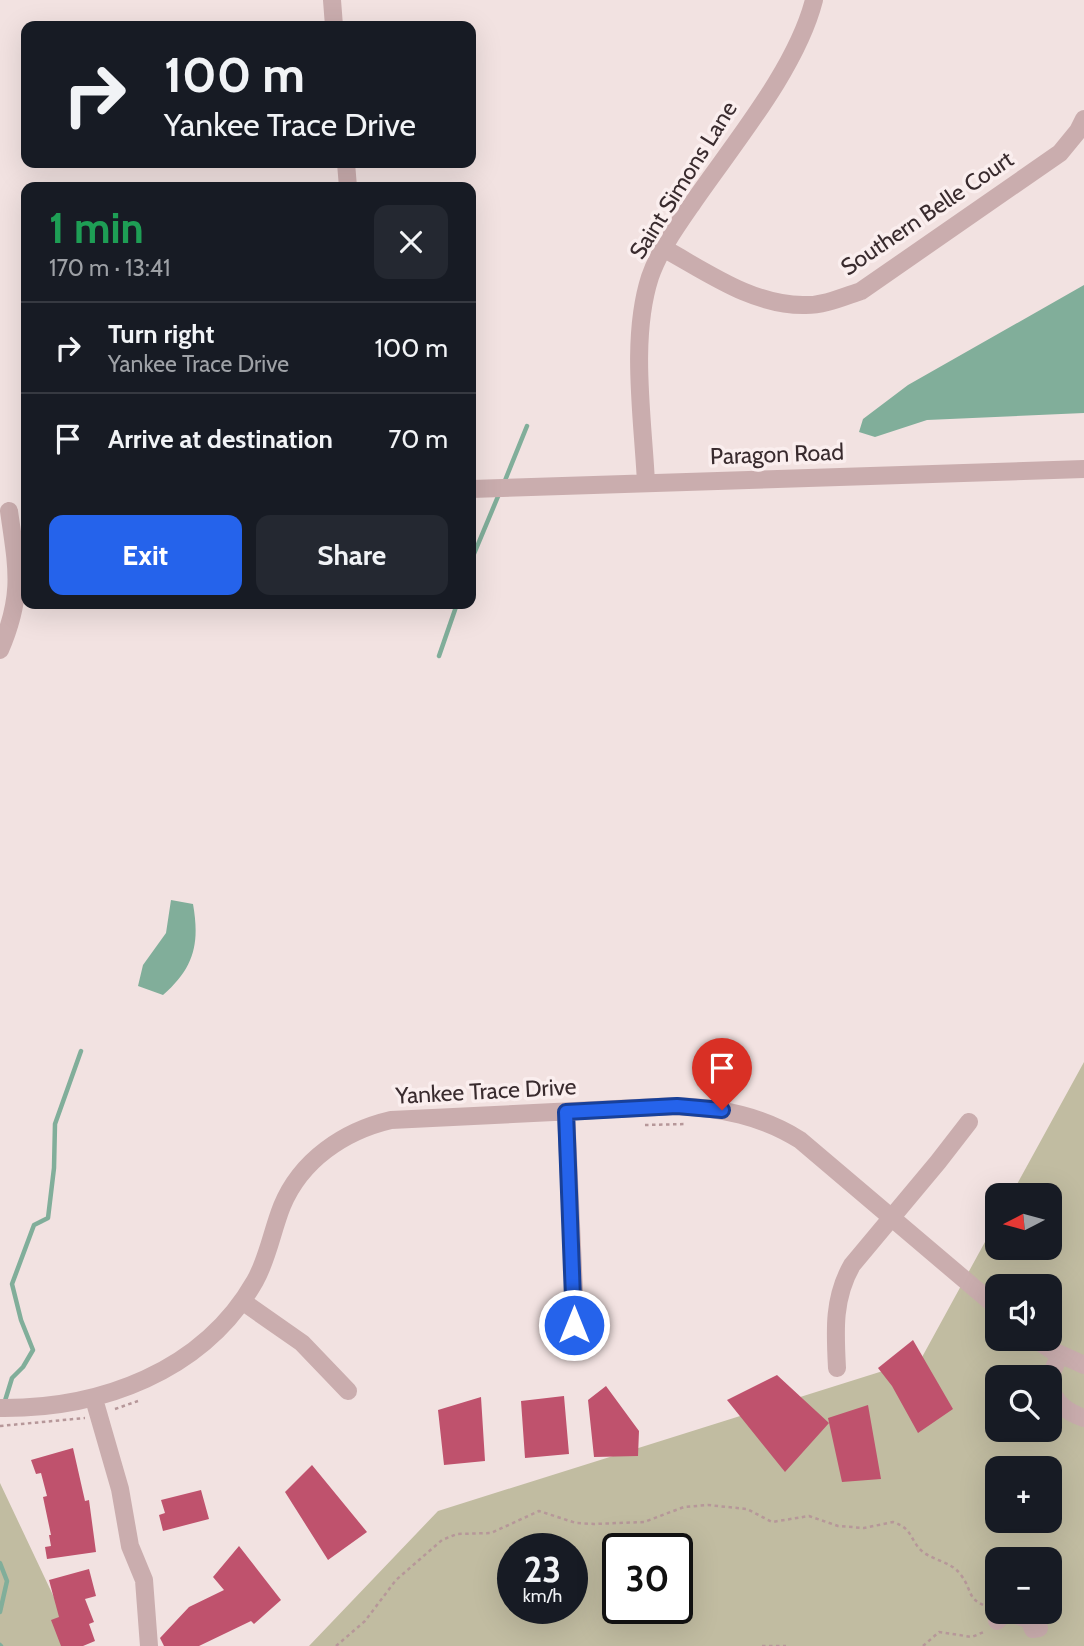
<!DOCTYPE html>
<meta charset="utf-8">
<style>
body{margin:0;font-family:Cabin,sans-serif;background:#242831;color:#f1f3f6;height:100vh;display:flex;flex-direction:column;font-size:26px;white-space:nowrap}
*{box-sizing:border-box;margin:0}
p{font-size:23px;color:#9ea1a6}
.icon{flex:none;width:38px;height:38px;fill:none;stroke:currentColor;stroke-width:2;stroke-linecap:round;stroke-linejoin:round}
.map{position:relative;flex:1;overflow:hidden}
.drawer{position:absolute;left:21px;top:182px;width:455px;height:427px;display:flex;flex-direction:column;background:#171b24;border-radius:14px;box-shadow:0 7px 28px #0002}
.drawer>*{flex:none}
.top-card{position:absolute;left:21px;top:21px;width:455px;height:147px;border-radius:14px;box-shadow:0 7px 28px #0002;background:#171b24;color:#f1f3f6;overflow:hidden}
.needle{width:46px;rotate:264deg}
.fabs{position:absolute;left:985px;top:1183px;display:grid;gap:14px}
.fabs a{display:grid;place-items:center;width:77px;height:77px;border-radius:14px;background:#171b24;box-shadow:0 7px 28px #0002;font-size:35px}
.speed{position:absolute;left:497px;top:1533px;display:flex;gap:14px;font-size:35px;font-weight:700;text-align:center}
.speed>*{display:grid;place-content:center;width:91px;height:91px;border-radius:50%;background:#171b24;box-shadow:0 7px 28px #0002;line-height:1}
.speed small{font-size:18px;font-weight:400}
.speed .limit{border:4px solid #111;border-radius:10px;background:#fff;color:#111}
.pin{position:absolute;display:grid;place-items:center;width:60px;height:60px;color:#fff;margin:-72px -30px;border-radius:50% 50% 50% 0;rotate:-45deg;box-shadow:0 0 7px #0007}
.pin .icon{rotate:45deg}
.me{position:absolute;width:77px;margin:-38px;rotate:0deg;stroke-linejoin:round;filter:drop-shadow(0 0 5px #0008)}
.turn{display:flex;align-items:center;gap:24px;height:147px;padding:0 28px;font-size:32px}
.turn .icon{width:91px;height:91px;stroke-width:2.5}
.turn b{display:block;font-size:49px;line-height:60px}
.round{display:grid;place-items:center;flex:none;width:74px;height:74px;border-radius:14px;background:#242831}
.headline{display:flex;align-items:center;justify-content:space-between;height:119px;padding:0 28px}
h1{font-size:42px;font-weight:800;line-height:52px;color:#1e9e55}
.cta{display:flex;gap:14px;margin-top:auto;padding:14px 28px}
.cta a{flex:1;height:80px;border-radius:14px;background:#2563eb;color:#fff;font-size:28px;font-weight:800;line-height:80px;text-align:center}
.cta a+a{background:#242831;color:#f1f3f6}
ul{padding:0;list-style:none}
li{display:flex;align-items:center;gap:21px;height:91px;padding:0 28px;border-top:2px solid #363941}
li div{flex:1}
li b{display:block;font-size:26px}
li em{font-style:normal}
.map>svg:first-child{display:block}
.green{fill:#c1bca1;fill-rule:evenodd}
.water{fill:#81ae9a}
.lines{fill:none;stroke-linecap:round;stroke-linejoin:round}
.stream{stroke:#81ae9a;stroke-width:4.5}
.building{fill:#bf526d}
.path{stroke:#b69799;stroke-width:2.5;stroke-dasharray:3.5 3.5;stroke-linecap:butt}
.minor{stroke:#caadae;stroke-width:18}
.route-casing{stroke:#184099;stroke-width:18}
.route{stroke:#2563eb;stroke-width:12}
.labels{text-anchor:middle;stroke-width:7;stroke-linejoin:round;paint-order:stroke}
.street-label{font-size:23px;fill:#392b2e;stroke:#faeeee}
</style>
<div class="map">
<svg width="1084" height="1646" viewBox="0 0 1084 1646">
<rect width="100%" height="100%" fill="#f2e2e1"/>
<path class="green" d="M1084,1062v584h-775l129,-135 483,-152 76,-139 1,28h52v-53h-39zM998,1286h52v53h-52zM998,1377h52v53h-52zM998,1468h52v53h-52zM513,1549h59v59h-59zM618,1549h59v59h-59zM998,1559h52v53h-52z
M0,1483l77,163h-77z"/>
<path class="water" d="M1084,285v128l-157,7 -52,17 -16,-5 4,-13 45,-34z
M171,900l22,4c7,40 1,64 -30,91l-25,-9 5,-21 23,-32z"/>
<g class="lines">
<path class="stream" d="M504,483l23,-57
M471,561l28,-67
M439,656l18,-52
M4,1404l8,-26 11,-11 10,-17 -12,-30 -9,-36 22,-59 14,-7 6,-50 1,-44 26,-73
M0,1563l7,18 -7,31
M0,1645l1,1"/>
</g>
<path class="building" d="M913,1340l40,69 -35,24 -26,-47 -14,-18z
M777,1375l52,48 -44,49 -58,-72z
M606,1386l33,45 -1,25 -44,1 -6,-57z
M564,1396l5,58 -44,4 -4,-57z
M481,1397l4,64 -41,4 -6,-55z
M868,1405l13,74 -39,3 -14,-64z
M73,1448l12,53 4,-1 7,52 -49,7 -2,-12 6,-1 -2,-11h2l-8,-38 4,-1 -6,-23 -5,1 -5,-14z
M312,1465l55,67 -39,28 -43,-68z
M201,1490l8,29 -46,12 -4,-16 6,-2 -4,-13z
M239,1546l42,54 -27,24 -3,-3 -52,25h-35l-4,-8 29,-31 35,-17 -11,-13z
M89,1569l7,27 -11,3 9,23 -5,2 6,17 -12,5h-22l-10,-26 8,-3 -10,-37z"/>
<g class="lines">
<path class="path" d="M645,1125l42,-1
M987,1321l11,9
M1008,1339l15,11
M115,1409l23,-8
M0,1426l85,-8
M336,1646l29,-25 31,-41 46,-40 15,-6 34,-1 48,-22 37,12 18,1 50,-2 40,-15 24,-2 39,4 25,13 37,-6 29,10 26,2 29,-6c21,7 16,18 30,30 12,9 29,10 38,23 12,16 5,24 27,32
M762,1646h24
M923,1646l16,-14 33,5 14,-6"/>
<path class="minor" d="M332,0l2,26
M346,163l2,24
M663,248c44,24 89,57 140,57 20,1 40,-8 58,-14l199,-138 18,-22 6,-12
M646,483c-3,-64 -16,-144 4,-206 9,-26 26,-50 42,-73 41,-60 104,-134 122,-204
M471,489l613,-20
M0,650c24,-56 17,-82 9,-139
M566,1112l9,202 -5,36
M242,1301l60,42 46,48
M1035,1339l18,12 31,14
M837,1368c-2,-37 -4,-70 15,-103l86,-103 31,-40
M1050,1377l10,-23
M1050,1387c6,17 17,25 34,31
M94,1399l26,90 10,57 14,34 5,66
M0,1408c100,1 203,-36 255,-127 13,-23 17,-50 27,-75 19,-46 62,-75 109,-86l286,-14c44,2 85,10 123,34l198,168
M997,1621l9,-9 28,9 5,7 -6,1 -4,-9"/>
</g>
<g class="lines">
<g class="route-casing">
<path id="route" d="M574,1325l-8,-213 111,-6 45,4"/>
</g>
<use href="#route" class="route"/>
</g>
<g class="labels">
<g class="street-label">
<text transform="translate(683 180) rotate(-58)" y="8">Saint Simons Lane</text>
<text transform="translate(927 213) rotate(-34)" y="8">Southern Belle Court</text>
<text transform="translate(777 454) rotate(-2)" y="8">Paragon Road</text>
<text transform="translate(486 1091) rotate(-3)" y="8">Yankee Trace Drive</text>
</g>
</g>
</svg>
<div class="fabs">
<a><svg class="needle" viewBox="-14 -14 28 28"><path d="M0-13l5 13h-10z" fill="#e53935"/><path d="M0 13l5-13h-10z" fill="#9ea1a6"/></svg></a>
<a><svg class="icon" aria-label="sound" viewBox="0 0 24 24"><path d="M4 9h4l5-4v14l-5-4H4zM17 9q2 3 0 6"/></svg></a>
<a><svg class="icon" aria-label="search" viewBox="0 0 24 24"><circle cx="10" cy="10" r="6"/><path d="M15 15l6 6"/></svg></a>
<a>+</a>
<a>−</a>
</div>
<div class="speed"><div>23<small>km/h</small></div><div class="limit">30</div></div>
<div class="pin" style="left:722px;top:1110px;background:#d93025"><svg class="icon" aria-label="arrive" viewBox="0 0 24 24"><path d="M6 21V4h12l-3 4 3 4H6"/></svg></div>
<svg class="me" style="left:574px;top:1325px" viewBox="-20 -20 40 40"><circle r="17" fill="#2563eb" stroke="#fff" stroke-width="3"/><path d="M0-11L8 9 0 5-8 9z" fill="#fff"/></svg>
<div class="top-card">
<div class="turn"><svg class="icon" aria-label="right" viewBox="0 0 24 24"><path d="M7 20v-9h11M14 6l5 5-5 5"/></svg><div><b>100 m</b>Yankee Trace Drive</div></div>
</div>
<section class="drawer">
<div class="headline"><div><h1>1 min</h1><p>170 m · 13:41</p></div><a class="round"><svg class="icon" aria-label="close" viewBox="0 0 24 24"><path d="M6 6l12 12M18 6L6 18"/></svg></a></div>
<ul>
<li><svg class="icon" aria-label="right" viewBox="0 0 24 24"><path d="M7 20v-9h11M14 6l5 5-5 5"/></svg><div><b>Turn right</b><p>Yankee Trace Drive</p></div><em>100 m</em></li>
<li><svg class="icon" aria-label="arrive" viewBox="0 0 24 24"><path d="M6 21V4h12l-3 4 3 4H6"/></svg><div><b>Arrive at destination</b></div><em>70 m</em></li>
</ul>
<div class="cta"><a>Exit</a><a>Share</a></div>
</section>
</div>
